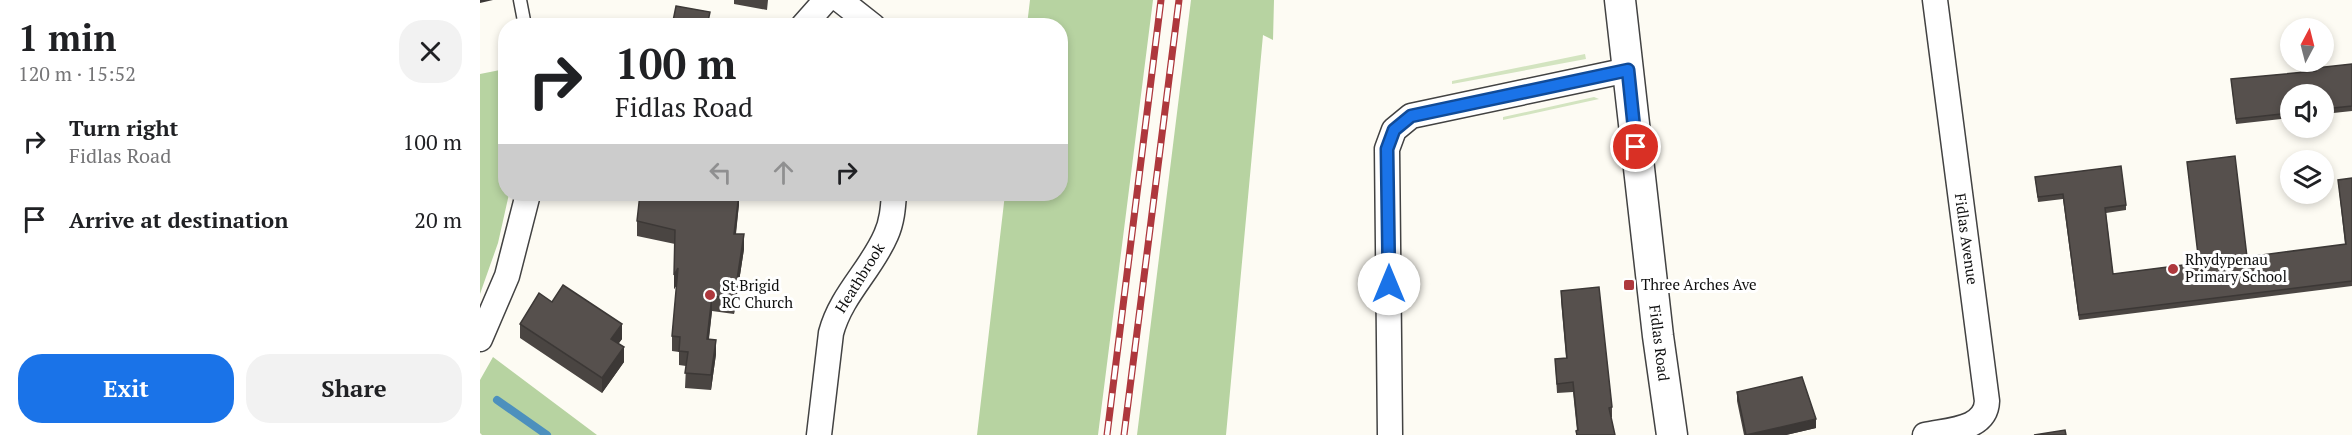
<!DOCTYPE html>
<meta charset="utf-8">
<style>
body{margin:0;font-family:"PT Serif",serif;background:#f2f2f2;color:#202124;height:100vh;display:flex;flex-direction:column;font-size:22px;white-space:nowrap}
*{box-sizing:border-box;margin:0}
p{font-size:20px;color:#757577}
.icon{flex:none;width:33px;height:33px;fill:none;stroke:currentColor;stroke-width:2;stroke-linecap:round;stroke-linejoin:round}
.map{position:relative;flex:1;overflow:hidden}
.drawer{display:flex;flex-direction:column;background:#fff;width:480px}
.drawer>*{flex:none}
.hud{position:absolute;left:18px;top:18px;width:570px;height:183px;border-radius:24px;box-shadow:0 3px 9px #0003;background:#fff;color:#202124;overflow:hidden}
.needle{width:39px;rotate:7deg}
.controls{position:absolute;left:1800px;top:18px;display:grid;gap:12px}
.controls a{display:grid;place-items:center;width:54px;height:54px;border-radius:50%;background:#fff;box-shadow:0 3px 9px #0003;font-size:30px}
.pin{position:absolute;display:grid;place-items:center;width:51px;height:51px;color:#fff;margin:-26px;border:3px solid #fff;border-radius:50%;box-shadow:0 2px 6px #0007}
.me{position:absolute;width:66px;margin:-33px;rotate:0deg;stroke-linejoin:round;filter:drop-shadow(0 0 4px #0008)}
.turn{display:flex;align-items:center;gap:21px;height:126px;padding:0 18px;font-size:27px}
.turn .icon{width:78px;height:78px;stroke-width:2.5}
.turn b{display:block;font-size:42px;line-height:51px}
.lanes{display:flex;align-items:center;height:57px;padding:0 18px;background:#0003;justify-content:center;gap:30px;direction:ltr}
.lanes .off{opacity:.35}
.round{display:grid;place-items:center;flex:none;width:63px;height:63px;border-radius:24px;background:#f2f2f2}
.summary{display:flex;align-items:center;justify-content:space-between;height:102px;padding:0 18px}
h1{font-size:36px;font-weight:800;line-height:45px}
.action{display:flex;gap:12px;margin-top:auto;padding:12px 18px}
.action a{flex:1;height:69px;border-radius:24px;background:#1a73e8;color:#fff;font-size:24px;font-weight:800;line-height:69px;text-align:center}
.action a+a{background:#f2f2f2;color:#202124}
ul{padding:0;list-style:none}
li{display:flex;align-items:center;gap:18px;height:78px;padding:0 18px}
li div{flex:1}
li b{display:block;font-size:22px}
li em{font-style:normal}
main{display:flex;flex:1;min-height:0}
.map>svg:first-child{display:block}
.green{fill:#d3e4c0}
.forest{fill:#b7d3a1}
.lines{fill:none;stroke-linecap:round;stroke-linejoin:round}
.stream{stroke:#4d90bd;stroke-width:8}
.service-casing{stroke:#424242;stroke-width:15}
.minor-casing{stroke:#424242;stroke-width:27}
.tertiary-casing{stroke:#424242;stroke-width:33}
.service{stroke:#fff;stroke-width:12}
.minor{stroke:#fff;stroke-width:24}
.tertiary{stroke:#fff;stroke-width:30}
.rail-casing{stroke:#ae383d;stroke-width:7}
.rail{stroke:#fff;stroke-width:4.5;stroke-dasharray:14;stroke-linecap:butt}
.wall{fill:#4a4542}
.shaded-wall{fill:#3c3836}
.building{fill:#56504d;stroke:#3c3836;stroke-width:1.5}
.route-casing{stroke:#114b97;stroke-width:15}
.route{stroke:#1a73e8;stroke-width:10}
.poi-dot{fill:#ae383d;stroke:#fff;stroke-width:2}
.labels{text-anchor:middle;stroke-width:6;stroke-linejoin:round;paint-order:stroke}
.street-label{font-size:15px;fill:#0f0f0f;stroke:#fff}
.poi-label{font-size:15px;fill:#0f0f0f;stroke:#fff;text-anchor:start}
</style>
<main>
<section class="drawer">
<div class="summary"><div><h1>1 min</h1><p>120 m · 15:52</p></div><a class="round"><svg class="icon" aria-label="close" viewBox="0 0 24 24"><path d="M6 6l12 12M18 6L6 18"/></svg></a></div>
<ul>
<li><svg class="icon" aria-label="right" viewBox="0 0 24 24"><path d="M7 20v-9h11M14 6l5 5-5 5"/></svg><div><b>Turn right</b><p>Fidlas Road</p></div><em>100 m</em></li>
<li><svg class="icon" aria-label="arrive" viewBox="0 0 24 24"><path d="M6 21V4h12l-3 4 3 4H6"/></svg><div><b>Arrive at destination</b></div><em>20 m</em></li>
</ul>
<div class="action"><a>Exit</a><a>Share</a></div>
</section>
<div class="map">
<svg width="1872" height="435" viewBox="0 0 1872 435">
<rect width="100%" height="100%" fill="#fdfbf3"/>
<path class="green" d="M1105,54l1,5 -134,25v-3z
M1114,97l5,2 -96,21v-3z"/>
<path class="forest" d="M550,0h123l-55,435h-121l28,-241h55v-168l-33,-1z
M711,0h83l-1,40 -10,-5 -37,400h-89z
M25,69l1,125h3l-11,49 -18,51v-220z
M13,357l104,78h-115l-2,-2v-53z"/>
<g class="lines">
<path class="stream" d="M17,400l50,35"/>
<g class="service-casing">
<path id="service" d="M40,0l5,26"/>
</g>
<g class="minor-casing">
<path id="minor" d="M360,0l33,26
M323,26l23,-26
M0,339l27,-63 21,-82
M339,435l12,-102c10,-38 40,-63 55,-98 6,-13 7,-27 8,-41
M910,435l-3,-286 7,-19 17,-14 217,-46
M1445,435c23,-5 61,-5 62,-34l-52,-401"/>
</g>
<g class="tertiary-casing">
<path id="tertiary" d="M1140,0l38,336 14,99"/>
</g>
<use href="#service" class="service"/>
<use href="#minor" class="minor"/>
<use href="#tertiary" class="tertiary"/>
<g class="rail-casing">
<path id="rail" d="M627,435l54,-435
M644,435l55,-435"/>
</g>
<use href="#rail" class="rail"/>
</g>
<path class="wall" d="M254,0h34l-1,10 -33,-6z
M1872,64v47l-28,3v-20h-34v24l-54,6 -5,-45 85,-8z
M1707,162l60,95 98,-12 -7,-65 14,-2v108l-273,34 -16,-121 -25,3 -3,-25 91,28v5l-20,3 7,61 86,-11z
M259,194v10l-3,30 8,15 -10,65 -22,-3 -3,28 7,15 -5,36 -26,-2 1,-22 -7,-1v-13l-7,-1v-15l5,-51 -3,4 1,-45 -38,-8v-15z
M1081,291l51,116v10h-1l4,18h-39v-4h1l-4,-39 -16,1 -2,-34 11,-1 -5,-58z
M72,302l70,37 -4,5 6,18 -22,31 -82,-55v-14z
M1257,392l79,36 -30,7h-42l-7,-34z"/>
<path class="shaded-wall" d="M0,0h13l-13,3z
M259,194v10l-5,45v-15z
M264,234v15l-10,65v-15z
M198,268v15l-4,6v-14z
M232,296v15l-5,42v-14z
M142,324v15l-11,15v-15z
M236,340v14l-5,36v-15z
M144,347v15l-22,31v-15z
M1336,419v9l-30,7h-40z"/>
<path class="building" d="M196,6l34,6 -3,14h-35z
M1872,64v42l-28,3v-15h-34v19l-54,6 -5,-40 85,-8v-3z
M1755,156l12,101 99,-13 -8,-64 14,-2v103l-273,34 -16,-121 -25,3 -3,-20 86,-11 5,39 -21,3 8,66 86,-11 -12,-101z
M160,194h99l-5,40h10l-10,65 -22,-3 -5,43 9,1 -5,35 -26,-2 3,-21 -9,-1 1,-14 -8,-1 6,-68 -4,7 1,-45 -38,-9z
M83,285l59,39 -11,15 13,8 -22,31 -82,-54 19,-31 13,9z
M1119,287l13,120 -3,1 6,27h-38l-1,-4 2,-1 -5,-48 -16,2 -2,-25 12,-1 -6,-67z
M1322,377l14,42 -70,16 -9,-43z
M1585,430l1,5h-32z"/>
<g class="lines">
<g class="route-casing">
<path id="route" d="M909,284l-2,-135 7,-19 17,-14 217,-46 8,77"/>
</g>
<use href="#route" class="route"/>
</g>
<g class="poi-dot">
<circle cx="1693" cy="269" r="6"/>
<rect x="1143" y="279" width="12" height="12" rx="3"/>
<circle cx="230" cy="295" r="6"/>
</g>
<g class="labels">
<g class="street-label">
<text transform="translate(1486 239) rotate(82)" y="5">Fidlas Avenue</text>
<text transform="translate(380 278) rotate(-58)" y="5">Heathbrook</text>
<text transform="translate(1179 343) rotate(83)" y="5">Fidlas Road</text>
</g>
<g class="poi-label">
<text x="1705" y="265">Rhydypenau<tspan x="1705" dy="17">Primary School</tspan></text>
<text x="1161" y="290">Three Arches Ave</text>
<text x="242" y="291">St Brigid<tspan x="242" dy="17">RC Church</tspan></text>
</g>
</g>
</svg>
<div class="controls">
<a><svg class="needle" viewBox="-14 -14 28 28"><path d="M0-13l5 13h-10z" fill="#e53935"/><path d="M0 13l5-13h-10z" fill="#757577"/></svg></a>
<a><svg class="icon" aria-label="sound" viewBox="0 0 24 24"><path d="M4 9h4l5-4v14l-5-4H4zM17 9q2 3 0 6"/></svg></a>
<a><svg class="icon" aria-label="layers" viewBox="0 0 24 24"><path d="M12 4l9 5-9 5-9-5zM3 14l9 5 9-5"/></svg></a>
</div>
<div class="pin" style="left:1156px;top:147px;background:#d93025"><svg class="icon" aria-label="arrive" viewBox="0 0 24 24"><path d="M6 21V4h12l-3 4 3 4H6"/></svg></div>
<svg class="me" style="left:909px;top:284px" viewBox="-20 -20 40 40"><circle r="19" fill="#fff"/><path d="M0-13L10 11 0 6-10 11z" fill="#1a73e8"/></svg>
<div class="hud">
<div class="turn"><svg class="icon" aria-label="right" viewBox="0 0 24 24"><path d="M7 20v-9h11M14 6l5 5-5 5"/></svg><div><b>100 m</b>Fidlas Road</div></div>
<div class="lanes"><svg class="icon off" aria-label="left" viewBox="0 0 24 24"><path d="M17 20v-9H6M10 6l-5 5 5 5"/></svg><svg class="icon off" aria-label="ahead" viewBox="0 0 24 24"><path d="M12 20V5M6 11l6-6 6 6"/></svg><svg class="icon" aria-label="right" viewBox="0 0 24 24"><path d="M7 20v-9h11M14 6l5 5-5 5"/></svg></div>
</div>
</div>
</main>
